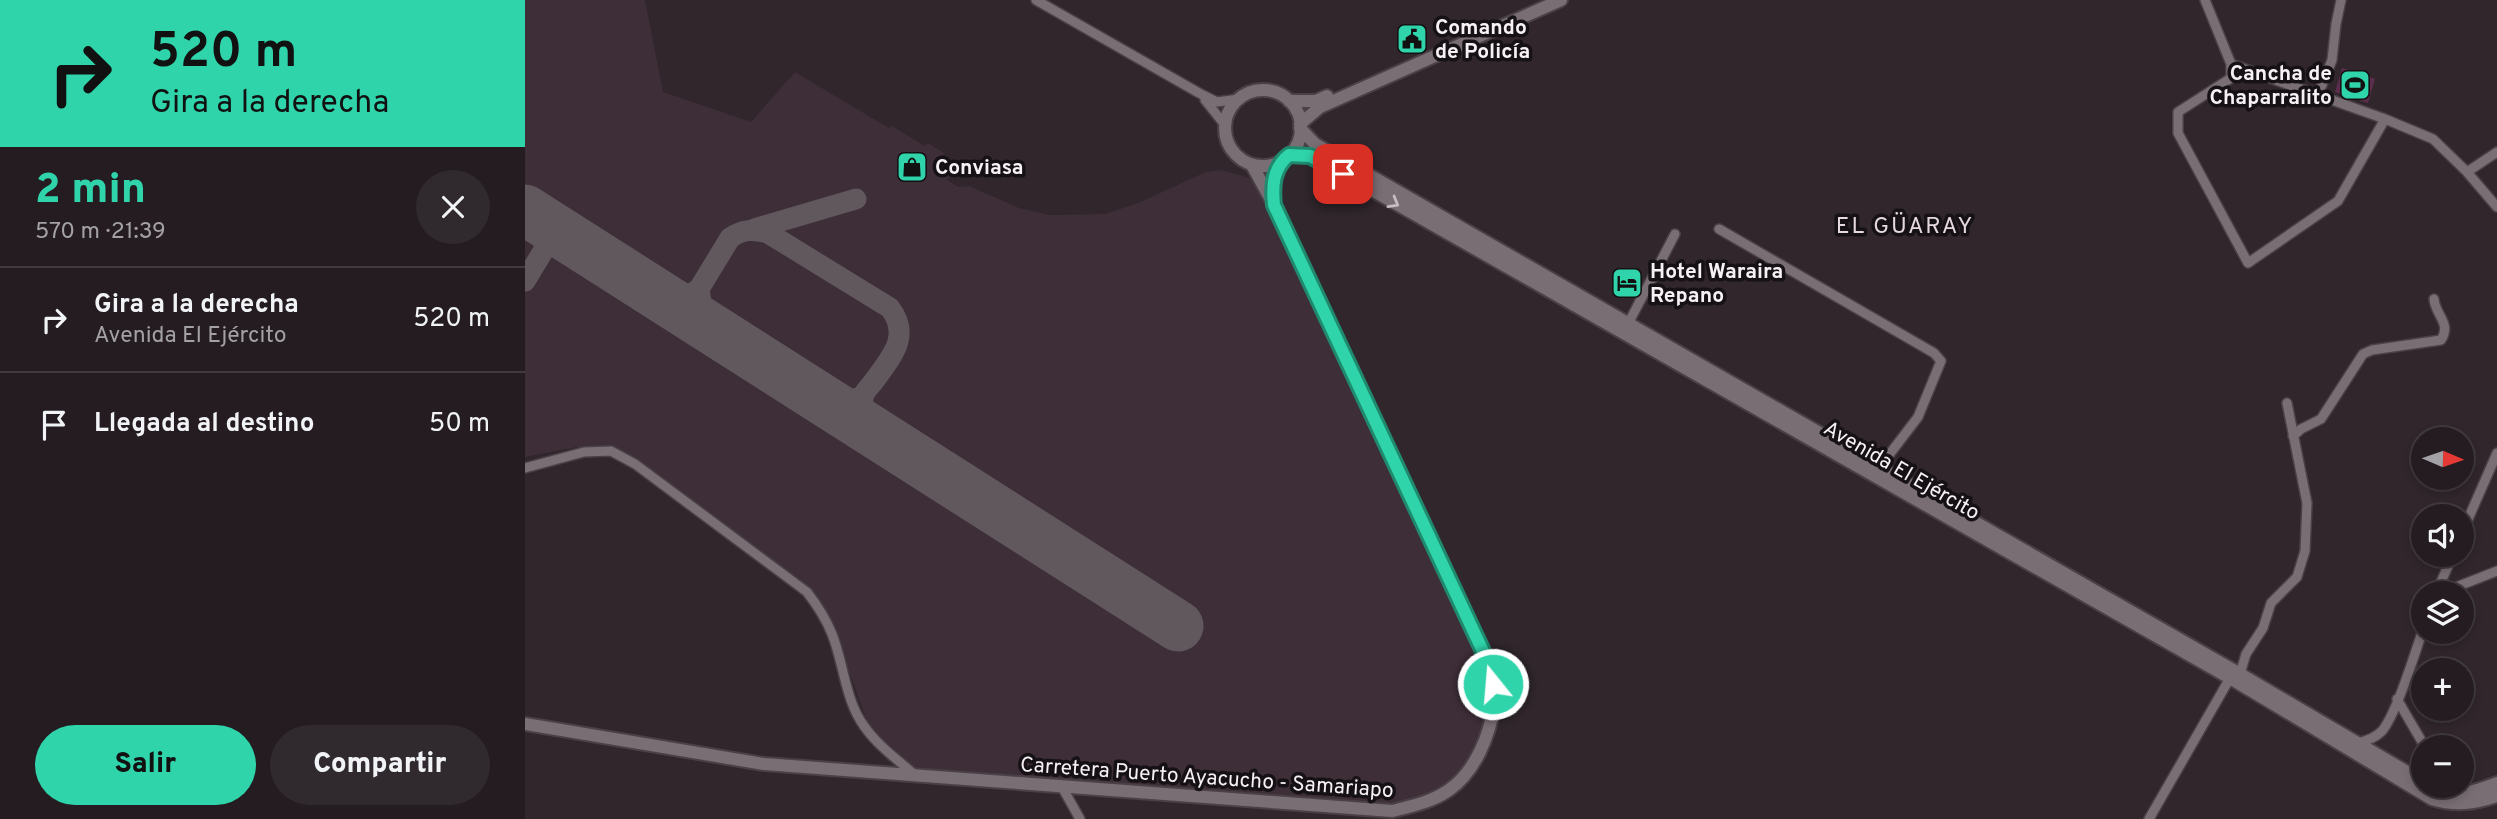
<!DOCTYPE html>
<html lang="es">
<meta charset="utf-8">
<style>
body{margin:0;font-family:Overpass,sans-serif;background:#30292e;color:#f1f3f6;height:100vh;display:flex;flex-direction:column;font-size:26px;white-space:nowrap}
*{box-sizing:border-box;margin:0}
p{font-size:23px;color:#a3a1a5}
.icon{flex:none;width:38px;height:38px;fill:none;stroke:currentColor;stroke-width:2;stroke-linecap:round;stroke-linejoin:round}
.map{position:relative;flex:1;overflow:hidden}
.sheet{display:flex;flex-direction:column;background:#241c21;width:525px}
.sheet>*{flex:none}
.hud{background:#2fd4aa;color:#111;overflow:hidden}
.needle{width:46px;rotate:92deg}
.buttons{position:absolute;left:1886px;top:427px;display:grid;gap:14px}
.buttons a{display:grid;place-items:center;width:63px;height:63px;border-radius:50%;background:#241c21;box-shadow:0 4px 10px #0003,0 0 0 2px #413a3f;font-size:35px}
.pin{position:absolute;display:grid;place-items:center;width:60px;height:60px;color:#fff;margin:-30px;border-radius:14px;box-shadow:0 4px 10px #0006}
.me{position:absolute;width:77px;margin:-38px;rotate:343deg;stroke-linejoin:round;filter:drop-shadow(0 0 5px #0008)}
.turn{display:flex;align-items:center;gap:24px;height:147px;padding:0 35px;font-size:32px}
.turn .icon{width:91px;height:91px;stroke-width:2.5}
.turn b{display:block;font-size:49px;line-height:60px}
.round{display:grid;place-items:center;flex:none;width:74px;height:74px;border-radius:37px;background:#30292e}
.head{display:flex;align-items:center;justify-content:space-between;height:119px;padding:0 35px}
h1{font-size:42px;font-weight:800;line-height:52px;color:#2fd4aa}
.button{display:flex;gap:14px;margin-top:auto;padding:14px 35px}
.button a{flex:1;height:80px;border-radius:42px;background:#2fd4aa;color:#111;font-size:28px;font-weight:800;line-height:80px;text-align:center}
.button a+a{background:#30292e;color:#f1f3f6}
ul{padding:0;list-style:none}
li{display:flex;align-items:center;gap:21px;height:105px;padding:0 35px;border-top:2px solid #413a3f}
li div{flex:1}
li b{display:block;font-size:26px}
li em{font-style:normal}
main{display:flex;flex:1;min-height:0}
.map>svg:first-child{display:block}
.built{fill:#3e2e38}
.green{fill:#5c2c4d}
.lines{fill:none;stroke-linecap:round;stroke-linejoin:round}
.taxiway{stroke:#60585d;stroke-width:21}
.runway{stroke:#60585d;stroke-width:51}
.street-casing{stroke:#494146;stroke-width:12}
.secondary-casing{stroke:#494146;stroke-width:16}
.street{stroke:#7a6e75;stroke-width:9}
.secondary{stroke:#7a6e75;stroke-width:12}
.oneway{stroke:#c5bdc2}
.route-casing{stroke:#1f8a6e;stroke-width:18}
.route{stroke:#2fd4aa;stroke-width:12}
.labels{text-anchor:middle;stroke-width:7;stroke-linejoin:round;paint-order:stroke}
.poi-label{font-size:21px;font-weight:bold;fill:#f7f1f5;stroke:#151114;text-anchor:start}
.street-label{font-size:21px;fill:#f7f1f5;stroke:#151114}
.neighbourhood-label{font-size:23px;letter-spacing:2px;fill:#e5d8e0;stroke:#151114}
</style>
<main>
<section class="sheet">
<div class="hud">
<div class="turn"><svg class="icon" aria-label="right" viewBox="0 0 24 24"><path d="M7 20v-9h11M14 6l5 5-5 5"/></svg><div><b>520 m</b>Gira a la derecha</div></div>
</div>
<div class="head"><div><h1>2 min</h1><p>570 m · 21:39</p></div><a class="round"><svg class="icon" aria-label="close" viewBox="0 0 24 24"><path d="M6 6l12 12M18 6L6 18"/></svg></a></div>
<ul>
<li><svg class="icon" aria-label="right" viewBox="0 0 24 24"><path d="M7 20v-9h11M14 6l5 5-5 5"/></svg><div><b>Gira a la derecha</b><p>Avenida El Ejército</p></div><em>520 m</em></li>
<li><svg class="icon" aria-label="arrive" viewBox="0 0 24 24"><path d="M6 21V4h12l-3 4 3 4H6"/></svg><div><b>Llegada al destino</b></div><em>50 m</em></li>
</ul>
<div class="button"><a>Salir</a><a>Compartir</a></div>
</section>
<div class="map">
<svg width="1972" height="819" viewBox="0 0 1972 819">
<rect width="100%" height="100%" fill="#30262c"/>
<path class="built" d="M0,0h120l18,92 88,30 44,-50 94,56 3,-2 33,20 3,-3 16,10 -2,5 11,9 -6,13 11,7 11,-1 50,22 30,7 56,-1 33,-11 68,-31 16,-2 30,9 19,32 206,443 9,39 -2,28 -10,28 -14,23 -20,20 -23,10 -31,4 -468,-35 -30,-24 -21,-26 -30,-83 -16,-35 -26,-27 -174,-124 -44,-5 -52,10z"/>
<path class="green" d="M1817,68l33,11 -7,24 -33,-11z"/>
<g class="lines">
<path class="taxiway" d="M229,229l102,-30
M0,281l31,-51
M174,289l3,20 9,20
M143,300l18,-3 13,-8 31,-51c13,-9 23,-9 38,-5l122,75c21,28 2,48 -16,73 -3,4 -8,9 -10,13 -4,12 3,27 8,38
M303,403h19l17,-8"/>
<path class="runway" d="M0,210l653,416"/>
<g class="street-casing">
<path id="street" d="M511,0l163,93 18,9 22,-3
M1680,0l26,64 154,55 48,20 34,33 30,35
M1706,64v14l-53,34v21l70,130 90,-62 47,-82
M1793,95l14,-35 4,-36 5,-24
M680,100l20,25
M1942,172l30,-20
M1194,229l215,124 7,8 -23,56 -39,51
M1103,324l47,-90
M1768,436l8,-7 20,-10 42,-65 9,-4 69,-10c11,-17 -6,-25 -7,-41
M0,468l59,-16 27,-1 24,13 172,128c10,13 19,27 25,42 12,30 13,66 32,92 14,20 34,34 51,49
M1937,533l35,-80
M1911,593l17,-38
M1916,593l56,-22
M1715,674l6,-20 17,-26 8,-25 26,-26 8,-26 2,-48 -20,-100
M1872,699l28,48
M1832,743c10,-2 18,-5 25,-12 15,-18 33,-79 42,-104
M537,787l18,32
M1624,819l81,-141"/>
</g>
<g class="secondary-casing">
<path id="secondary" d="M700 128a38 38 0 1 1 76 0a38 38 0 1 1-76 0Z
M764,101h27l11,-5
M775,124l20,-17 241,-107
M775,128l15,16 925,530 184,108
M764,155l21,1 11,5 909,517 202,121c23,7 42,5 65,-3
M748,197v-17l8,-19
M0,724l239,40 628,47c20,-5 40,-9 57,-21 26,-18 41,-55 45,-85 2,-14 -3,-30 -6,-43l-214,-457 -22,-40
M1905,786c24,13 44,6 67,-3"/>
</g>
<use href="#street" class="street"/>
<use href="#secondary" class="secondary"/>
</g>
<defs><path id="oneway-chevron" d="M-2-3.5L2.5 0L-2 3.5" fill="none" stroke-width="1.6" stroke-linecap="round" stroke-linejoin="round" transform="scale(1.75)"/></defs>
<use class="oneway" href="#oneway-chevron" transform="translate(869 203) rotate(30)"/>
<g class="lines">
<g class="route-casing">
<path id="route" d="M818,174l-33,-18 -21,-1c-16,13 -17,30 -15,50l214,457 5,22"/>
</g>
<use href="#route" class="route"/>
</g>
<defs>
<g id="civic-square" transform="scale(1.575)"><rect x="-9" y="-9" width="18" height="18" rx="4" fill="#2fd4aa" stroke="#151114"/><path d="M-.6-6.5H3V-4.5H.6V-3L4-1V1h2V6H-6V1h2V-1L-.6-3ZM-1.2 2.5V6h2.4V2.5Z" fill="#111"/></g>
<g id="stadium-square" transform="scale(1.575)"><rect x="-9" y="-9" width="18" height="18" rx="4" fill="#2fd4aa" stroke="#151114"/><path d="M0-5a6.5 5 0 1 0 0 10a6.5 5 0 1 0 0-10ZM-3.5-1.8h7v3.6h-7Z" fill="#111"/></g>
<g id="shop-square" transform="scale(1.575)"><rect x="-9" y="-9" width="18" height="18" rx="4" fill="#2fd4aa" stroke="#151114"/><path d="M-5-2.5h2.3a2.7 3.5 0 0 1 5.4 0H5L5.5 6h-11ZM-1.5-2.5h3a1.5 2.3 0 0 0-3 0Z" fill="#111"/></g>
<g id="hotel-square" transform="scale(1.575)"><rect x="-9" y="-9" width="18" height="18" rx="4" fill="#2fd4aa" stroke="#151114"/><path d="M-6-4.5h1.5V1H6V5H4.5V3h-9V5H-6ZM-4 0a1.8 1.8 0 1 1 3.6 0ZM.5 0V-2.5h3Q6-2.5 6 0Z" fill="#111"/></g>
</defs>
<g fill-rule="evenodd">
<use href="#civic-square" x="887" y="39"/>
<use href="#stadium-square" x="1830" y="85"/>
<use href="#shop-square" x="387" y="167"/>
<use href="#hotel-square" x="1102" y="283"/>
</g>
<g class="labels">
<g class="poi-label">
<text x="910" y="34">Comando<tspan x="910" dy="24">de Policía</tspan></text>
<text x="1807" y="80" text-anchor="end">Cancha de<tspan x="1807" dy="24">Chaparralito</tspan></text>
<text x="410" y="174">Conviasa</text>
<text x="1125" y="278">Hotel Waraira<tspan x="1125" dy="24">Repano</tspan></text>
</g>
<g class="street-label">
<text transform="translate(1377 470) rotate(30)" y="7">Avenida El Ejército</text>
<text transform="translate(682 777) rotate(4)" y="7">Carretera Puerto Ayacucho - Samariapo</text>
</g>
<g class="neighbourhood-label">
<text x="1380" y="233">EL GÜARAY</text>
</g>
</g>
</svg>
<div class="buttons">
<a><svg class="needle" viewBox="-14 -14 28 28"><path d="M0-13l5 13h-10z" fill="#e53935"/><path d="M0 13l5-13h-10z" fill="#a3a1a5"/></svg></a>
<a><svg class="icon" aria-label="sound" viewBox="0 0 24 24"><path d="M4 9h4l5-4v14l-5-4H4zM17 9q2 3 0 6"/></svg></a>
<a><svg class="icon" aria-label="layers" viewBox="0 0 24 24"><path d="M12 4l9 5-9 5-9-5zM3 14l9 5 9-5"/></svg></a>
<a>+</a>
<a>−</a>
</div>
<div class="pin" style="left:818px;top:174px;background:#d93025"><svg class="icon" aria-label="arrive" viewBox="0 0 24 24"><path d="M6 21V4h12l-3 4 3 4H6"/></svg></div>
<svg class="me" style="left:968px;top:684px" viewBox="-20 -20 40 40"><circle r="17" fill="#2fd4aa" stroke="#fff" stroke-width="3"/><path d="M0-11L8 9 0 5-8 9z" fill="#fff"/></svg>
</div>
</main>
